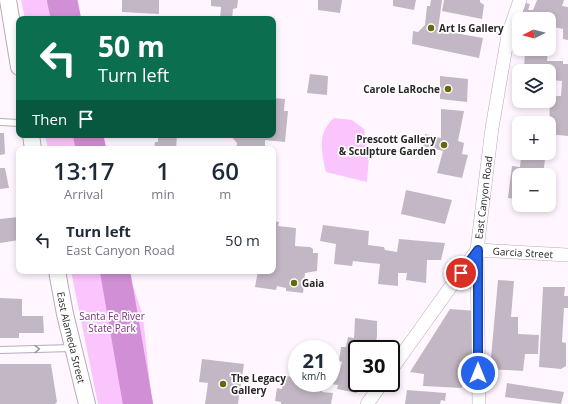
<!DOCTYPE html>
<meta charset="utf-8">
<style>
body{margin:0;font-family:"Open Sans",sans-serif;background:#f2f2f3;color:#1f2937;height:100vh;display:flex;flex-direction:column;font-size:15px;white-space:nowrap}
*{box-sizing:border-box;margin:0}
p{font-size:13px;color:#747a83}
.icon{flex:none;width:22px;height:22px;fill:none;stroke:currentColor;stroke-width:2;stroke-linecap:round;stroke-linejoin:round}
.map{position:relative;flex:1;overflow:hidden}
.drawer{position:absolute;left:16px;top:146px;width:260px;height:128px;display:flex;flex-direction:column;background:#fff;border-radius:8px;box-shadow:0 2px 6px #0003}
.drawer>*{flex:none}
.banner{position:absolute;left:16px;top:16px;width:260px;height:122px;border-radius:8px;box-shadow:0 2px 6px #0003;background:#0b6e4f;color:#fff;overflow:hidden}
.needle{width:26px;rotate:264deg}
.buttons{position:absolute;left:512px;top:12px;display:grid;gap:8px}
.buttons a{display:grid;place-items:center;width:44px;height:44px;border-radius:8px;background:#fff;box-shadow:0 2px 6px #0003;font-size:20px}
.speed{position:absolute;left:288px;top:340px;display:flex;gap:8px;font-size:20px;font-weight:700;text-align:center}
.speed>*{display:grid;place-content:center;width:52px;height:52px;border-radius:50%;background:#fff;box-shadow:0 2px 6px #0003;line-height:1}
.speed small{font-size:10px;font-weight:400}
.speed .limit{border:2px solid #111;border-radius:6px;background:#fff;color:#111}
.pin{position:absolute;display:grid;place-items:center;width:34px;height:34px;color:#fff;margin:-17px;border:2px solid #fff;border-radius:50%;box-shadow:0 1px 4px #0007}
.me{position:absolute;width:44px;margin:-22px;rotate:0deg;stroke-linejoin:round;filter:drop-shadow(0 0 3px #0008)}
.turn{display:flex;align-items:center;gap:14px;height:84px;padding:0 16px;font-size:18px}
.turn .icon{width:52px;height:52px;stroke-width:2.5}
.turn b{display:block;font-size:28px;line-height:34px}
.then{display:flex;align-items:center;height:38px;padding:0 16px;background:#0003;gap:8px;font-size:15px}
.eta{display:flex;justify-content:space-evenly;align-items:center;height:68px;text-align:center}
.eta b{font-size:24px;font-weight:600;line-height:28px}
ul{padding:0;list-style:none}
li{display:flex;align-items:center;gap:12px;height:52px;padding:0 16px}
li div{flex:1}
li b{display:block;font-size:15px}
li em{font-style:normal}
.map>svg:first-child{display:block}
.green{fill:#fac5fd}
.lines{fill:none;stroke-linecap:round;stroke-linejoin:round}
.river{stroke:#d18fd6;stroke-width:30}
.building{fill:#c4b7c5}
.service-casing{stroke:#b9abb9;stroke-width:8}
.minor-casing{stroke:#b9abb9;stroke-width:14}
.tertiary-casing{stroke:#b9abb9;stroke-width:18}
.service{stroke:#fff;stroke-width:6}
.minor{stroke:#fff;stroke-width:13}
.tertiary{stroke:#fff;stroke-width:16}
.oneway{stroke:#9f9d9f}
.route-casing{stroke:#184099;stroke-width:10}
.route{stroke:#2563eb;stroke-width:7}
.poi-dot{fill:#626a0d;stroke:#fff;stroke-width:1.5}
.labels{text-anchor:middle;stroke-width:3.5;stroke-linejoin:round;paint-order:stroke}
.poi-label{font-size:10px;font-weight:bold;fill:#2a252a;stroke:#fff;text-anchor:start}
.street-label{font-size:10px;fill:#2a252a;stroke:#fff}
.park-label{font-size:10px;fill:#7b2c81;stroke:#fff}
</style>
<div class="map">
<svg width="568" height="404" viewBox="0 0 568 404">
<rect width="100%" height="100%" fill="#fff6ff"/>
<path class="green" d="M21,0h57l3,19h-56z
M334,118l18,2 12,9 5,27 -2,26 -41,-10c-5,-21 -9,-39 8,-54z
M45,135h53l2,14h-52z
M71,271h57l15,45 9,88h-54z"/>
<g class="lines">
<path class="river" d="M62,0l4,19
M88,135l3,14
M115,271l23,133"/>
</g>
<path class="building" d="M122,0h37v14l-37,-2z
M211,0h27l-1,8 -4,1 -1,10h-12l1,-12 -10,-1z
M318,0h24l-2,13 -22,-3z
M393,0h23l-2,10 -21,-4z
M431,0h11l-4,30 45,8 -4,20 -67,-14 1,-13 5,1 7,-7 2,-19h3z
M444,0h36v2l4,3 -2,14 -40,-8z
M537,0h27l-2,6 6,1v33l-5,-1v-10l-14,-3v-7h-29l5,-16 5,1 -2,6h5z
M525,49h23l-1,12h16v3h5v72l-19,-2 1,-38h11l1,-15 -13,-1v-9h-25z
M310,74l18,2 -1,19 -20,-2z
M440,76l28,3 -1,23 -27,-3z
M273,98l12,1 -1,12h4l-3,31 -20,-2v9h-29l1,-6 -7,-8h43z
M441,109l23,2 -6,30 6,2 -2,11 6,1 -6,23 -25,-5 6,-22 -20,-5 2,-12 16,4z
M0,133h4l1,21 -5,1z
M158,135h19l-1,14h-22l1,-7h3z
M521,156l24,3 -2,16h-24v30l-3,-1v-5l-8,-1 4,-32 8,1z
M0,168h5l4,20 -9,1z
M406,190l46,10 -7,24 -44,-10z
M19,217v23l-19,3v-24z
M273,221l6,1 -1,4 18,2 -1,18 15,1 3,2v4h5l-1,18 -12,2 -2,20 -17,-2v-3l-9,-2 -1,4 -21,-3 3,-16h15z
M323,225l46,6 -1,14 16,2 1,3 12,2 2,-13 46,4 -4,17h-14l-1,23 -20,-3 1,-7h-9v13l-20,-2 2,-20 -27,-3 -1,5 -18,-2 2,-20 -16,-3z
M498,280l16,1 -3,36h7v17l21,1 -1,19h-13l-2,17 -33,-2z
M543,287h22l-1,9h4v12h-4l-2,34 4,1v23l-5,3 -22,-2z
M0,298l22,1v17h21l1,17h-25v5h-19z
M450,309l27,2 -5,57 -12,-1 -1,6 4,1 -1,14 -39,-2 1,-12 -14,-2z
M355,318l22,3v15l-2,13h-18v44l-20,-4 1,-4 -7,-1 1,-12 7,1 3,-11 -3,-1 2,-14h5l2,-10 6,1z
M202,359l42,5 -6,40h-33l3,-21 -9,-1z
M0,364h51l6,38 -2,2h-55z
M283,376l14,1v6h27l-2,9 11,1 -2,11h-50v-2l-6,-1 2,-13 5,1z
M507,383l57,9 -3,12 -56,-7z
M407,390l39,3 -1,8 -4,-1 -1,4h-35z"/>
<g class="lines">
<g class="service-casing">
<path id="service" d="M0,122l19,1
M0,350l72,-2"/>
</g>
<g class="minor-casing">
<g id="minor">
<path id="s1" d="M477,250l91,5"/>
<path d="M391,370l86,-120"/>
<path d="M367,404l15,-21"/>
<path id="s2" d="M479,404l-2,-154 15,-122 16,-93 12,-35"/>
</g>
</g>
<g class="tertiary-casing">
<g id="tertiary">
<path d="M8,0l11,67"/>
<path d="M31,135l2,14"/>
<path id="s3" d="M57,271l8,43 22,90"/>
</g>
</g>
<use href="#service" class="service"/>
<use href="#minor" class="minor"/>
<use href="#tertiary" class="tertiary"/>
</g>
<defs><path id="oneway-chevron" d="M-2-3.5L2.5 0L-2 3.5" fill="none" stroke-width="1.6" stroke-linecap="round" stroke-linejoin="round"/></defs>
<use class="oneway" href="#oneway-chevron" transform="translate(37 349) rotate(-2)"/>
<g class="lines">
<g class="route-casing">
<path id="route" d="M461,273l17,-23v123"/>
</g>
<use href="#route" class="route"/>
</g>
<g class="poi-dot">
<circle cx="431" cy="28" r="4"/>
<circle cx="448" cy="89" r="4"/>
<circle cx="444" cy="145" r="4"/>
<circle cx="294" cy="283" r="4"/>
<circle cx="223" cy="384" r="4"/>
</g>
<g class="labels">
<g class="poi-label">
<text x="439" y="32">Art Is Gallery</text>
<text x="440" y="93" text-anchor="end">Carole LaRoche</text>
<text x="436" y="143" text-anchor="end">Prescott Gallery<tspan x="436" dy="12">&amp; Sculpture Garden</tspan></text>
<text x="302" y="287">Gaia</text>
<text x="231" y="382">The Legacy<tspan x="231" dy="12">Gallery</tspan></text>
</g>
<g class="street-label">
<text dy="4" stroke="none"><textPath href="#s2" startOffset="207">East Canyon Road</textPath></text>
<text dy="4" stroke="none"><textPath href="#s1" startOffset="46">Garcia Street</textPath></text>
<text dy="4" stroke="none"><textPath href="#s3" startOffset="68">East Alameda Street</textPath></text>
</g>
<g class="park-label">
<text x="112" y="320">Santa Fe River<tspan x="112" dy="12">State Park</tspan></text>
</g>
</g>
</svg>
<div class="buttons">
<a><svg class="needle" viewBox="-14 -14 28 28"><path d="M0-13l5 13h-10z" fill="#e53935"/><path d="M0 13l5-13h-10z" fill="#747a83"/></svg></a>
<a><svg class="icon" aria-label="layers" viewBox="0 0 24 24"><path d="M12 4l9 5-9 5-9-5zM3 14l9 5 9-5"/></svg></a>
<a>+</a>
<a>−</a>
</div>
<div class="speed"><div>21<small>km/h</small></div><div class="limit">30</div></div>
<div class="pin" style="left:461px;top:273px;background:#d93025"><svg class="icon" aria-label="arrive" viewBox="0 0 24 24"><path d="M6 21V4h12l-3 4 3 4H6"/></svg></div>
<svg class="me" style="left:478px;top:373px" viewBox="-20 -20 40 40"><circle r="17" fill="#2563eb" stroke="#fff" stroke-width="3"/><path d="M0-11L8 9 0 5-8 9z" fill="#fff"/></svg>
<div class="banner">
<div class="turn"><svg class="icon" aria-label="left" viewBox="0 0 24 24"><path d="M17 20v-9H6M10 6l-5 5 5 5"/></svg><div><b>50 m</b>Turn left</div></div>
<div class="then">Then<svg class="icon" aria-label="arrive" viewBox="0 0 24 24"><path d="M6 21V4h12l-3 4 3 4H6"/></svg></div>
</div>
<section class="drawer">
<div class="eta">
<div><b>13:17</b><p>Arrival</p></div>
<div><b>1</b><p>min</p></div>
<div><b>60</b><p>m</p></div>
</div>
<ul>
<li><svg class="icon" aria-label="left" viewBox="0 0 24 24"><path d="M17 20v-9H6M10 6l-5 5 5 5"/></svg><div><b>Turn left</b><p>East Canyon Road</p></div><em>50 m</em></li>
</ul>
</section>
</div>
